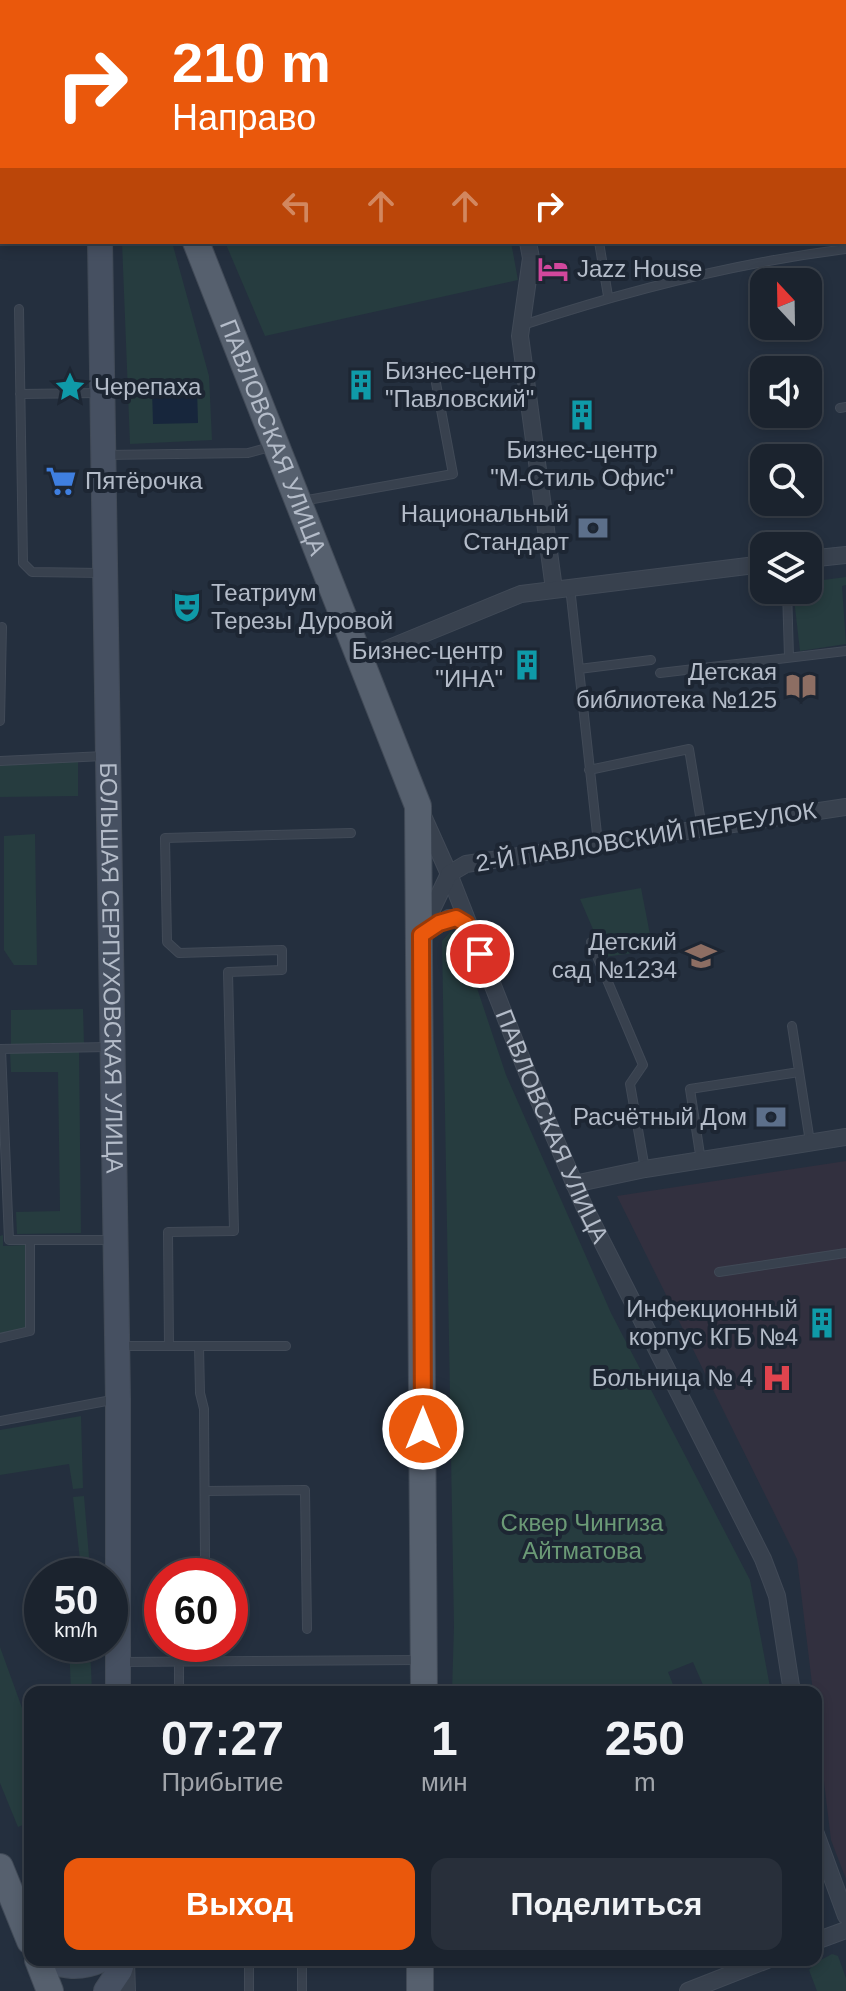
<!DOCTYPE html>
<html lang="ru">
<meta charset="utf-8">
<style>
body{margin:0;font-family:Arial,sans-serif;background:#282f3a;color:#f1f3f6;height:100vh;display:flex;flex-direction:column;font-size:30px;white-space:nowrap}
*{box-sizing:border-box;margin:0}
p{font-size:26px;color:#a0a4aa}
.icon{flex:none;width:44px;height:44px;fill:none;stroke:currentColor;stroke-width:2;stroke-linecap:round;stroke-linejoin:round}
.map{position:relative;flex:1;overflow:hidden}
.drawer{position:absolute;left:24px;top:1686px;width:798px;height:280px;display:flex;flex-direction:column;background:#1b232e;border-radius:16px;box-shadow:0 4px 12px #0003,0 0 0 2px #39404a}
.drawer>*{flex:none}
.hud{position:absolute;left:0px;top:0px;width:846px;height:244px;box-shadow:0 4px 12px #0003,0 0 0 2px #39404a;background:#ea580c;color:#fff;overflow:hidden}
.needle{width:52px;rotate:338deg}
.buttons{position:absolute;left:750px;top:268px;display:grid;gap:16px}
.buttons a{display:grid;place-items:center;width:72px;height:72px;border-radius:16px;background:#1b232e;box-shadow:0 4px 12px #0003,0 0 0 2px #39404a;font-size:40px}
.speed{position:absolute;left:24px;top:1558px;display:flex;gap:16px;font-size:40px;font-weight:700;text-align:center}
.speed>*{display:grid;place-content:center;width:104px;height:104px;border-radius:50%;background:#1b232e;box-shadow:0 4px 12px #0003,0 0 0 2px #39404a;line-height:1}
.speed small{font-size:20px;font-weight:400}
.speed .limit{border:12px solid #d22;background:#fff;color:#111}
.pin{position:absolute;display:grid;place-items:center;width:68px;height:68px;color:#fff;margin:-34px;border:4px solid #fff;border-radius:50%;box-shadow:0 2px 8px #0007}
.me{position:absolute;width:88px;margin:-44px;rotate:0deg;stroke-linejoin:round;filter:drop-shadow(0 0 6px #0008)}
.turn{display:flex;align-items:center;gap:28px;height:168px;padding:0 40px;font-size:36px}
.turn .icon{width:104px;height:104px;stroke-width:2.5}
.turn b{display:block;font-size:56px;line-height:68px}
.lanes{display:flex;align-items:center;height:76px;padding:0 40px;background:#0003;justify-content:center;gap:40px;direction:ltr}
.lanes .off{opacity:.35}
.eta{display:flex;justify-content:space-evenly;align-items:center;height:136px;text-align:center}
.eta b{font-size:48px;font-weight:800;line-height:56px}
.primary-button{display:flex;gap:16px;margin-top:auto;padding:16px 40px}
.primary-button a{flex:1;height:92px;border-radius:16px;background:#ea580c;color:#fff;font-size:32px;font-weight:800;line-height:92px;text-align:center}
.primary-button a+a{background:#282f3a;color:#f1f3f6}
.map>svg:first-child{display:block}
.medical{fill:#32303f}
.green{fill:#263c3f}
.water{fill:#17263c}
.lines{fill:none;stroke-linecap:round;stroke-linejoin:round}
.lane-casing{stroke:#414a57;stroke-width:10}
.street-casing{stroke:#414a57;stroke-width:18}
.secondary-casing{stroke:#414a57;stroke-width:26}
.primary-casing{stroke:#414a57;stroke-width:28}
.lane{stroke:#38414e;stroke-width:8}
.street{stroke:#38414e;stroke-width:16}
.secondary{stroke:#465061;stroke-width:24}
.primary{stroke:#56606e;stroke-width:26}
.route-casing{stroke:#983908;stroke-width:20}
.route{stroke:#ea580c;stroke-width:14}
.labels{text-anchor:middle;stroke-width:8;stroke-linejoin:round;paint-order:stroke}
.poi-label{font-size:24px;fill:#b4bcc9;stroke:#1d2633;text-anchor:end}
.street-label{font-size:24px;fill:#b4bcc9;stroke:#1d2633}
.park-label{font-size:24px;fill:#6b9a76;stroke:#1d2633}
</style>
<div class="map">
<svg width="846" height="1991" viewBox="0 0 846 1991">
<rect width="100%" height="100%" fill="#242f3e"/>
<path class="medical" d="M846,1161v718l-15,-39 -15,-125v-23h-3l-16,-133 -180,-363z"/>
<path class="green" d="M122,242h50l37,134 3,64 -82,4z
M225,242h286l7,38 -253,56z
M846,577v8l-4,1 4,58 -46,7 -7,-61h15v-8z
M78,757v39l-78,1v-34z
M35,834l2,131h-23l-10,-15v-114z
M641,888l12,62 -48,7 -25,-58z
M451,931l8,3 47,141 105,238 139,267 20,107 -33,5h-50l16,-7 -10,-23 -25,10 8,20h-224l2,-66 -12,-685z
M83,1009l1,35 -73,1v-35z
M79,1051l2,182 -64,1 -1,-22 44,-1 -2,-139h-47l-1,-20z
M3,1235v11l23,-1 1,84 -27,6v-99z
M81,1416l2,72 -10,1 -4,-25 -69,11v-45z
M84,1496l6,73h-9l-8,-72z
M69,1644h21l2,48h-21z
M0,1647l30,83v92l-12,5 -18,-44z
M832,1954l6,2 8,22v13h-29l-8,-21 6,-7z"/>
<path class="water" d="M197,388l1,35 -45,1 -1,-35z"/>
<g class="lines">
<g class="lane-casing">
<path id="lane" d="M556,0v2
M599,242l9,54
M19,309l4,254 9,9 69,1
M523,325c106,-35 212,-62 323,-76
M20,394l79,-1
M840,408l6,-1
M105,455l143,-2 26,-7
M302,501l151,-27 -20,-107
M570,587l28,256
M787,590l2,67
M579,669l72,-9
M660,673l186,-22
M0,721l2,-94
M0,761l104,-5
M589,770l100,-21 13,79
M591,942l52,123 -13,19 15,85
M792,1026l18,116
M0,1049l108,-2
M701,1161l-11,-72 109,-17
M30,1240h83
M719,1272l127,-19
M0,1338l30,-7v-91h-21l-8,-191
M119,1346h167
M169,1346l-1,-114 66,-1 -6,-259 54,-2v-20l-103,3 -12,-11 -2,-104 186,-5
M199,1346l1,47 4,16 1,153
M0,1421l117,-22
M205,1491l100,-1 2,139
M121,1662l298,-2
M179,1692v-30
M249,1960v31
M302,1991v-31"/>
</g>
<g class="street-casing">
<g id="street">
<path d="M477,0v2"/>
<path d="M253,2l2,-2"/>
<path d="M528,242l3,16 -11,78 34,253"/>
<path d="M808,559l38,-4"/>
<path d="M360,660l161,-66 243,-30"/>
<path id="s1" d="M423,816l26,58 81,206 54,126 179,353 14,37 15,96"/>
<path d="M424,926l25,-52 17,-10 380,-57"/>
<path d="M421,935l28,-17 13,2 7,8"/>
<path d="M574,1184l71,-15 201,-32"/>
<path d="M816,1834l30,82"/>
<path d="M816,1941l30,-11"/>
<path d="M126,1961l1,30"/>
<path d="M688,1991l79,-31"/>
</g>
</g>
<g class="secondary-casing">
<g id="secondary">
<path d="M48,0l1,2"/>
<path d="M0,179l2,-1"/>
<path id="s2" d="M100,242l18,1157v293"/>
<path d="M43,1960c21,6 36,10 58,0"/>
<path d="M106,1991l14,-21 3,-10"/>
</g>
</g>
<g class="primary-casing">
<g id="primary">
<path d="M85,0l1,2"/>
<path id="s3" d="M196,242l222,564 6,886"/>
<path d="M0,1867l30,74"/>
<path d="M38,1960l12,31"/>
<path d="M420,1991v-31"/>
</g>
</g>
<use href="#lane" class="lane"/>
<use href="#street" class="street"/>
<use href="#secondary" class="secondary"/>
<use href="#primary" class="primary"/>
</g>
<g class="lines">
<g class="route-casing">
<path id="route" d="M423,1429l-2,-494 18,-12 17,-5 10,6 14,30"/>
</g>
<use href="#route" class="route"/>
</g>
<defs>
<g id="hotel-bare" transform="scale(2.4)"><path d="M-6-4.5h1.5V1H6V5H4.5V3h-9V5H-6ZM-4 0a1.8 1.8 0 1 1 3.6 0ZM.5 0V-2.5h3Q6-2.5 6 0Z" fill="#d1479c" stroke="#1d2633" stroke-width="2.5" paint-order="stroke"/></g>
<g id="building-bare" transform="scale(2.4)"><path d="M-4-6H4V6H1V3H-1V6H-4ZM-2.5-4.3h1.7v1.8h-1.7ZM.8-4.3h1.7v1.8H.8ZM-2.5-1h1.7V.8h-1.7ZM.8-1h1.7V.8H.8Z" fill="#0f9aa8" stroke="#1d2633" stroke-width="2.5" paint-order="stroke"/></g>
<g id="sight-bare" transform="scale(2.4)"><path d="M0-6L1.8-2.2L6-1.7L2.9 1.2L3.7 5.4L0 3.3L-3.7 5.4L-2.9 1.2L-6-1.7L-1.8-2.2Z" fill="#0f9aa8" stroke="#1d2633" stroke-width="2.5" paint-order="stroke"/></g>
<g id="supermarket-bare" transform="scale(2.4)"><path d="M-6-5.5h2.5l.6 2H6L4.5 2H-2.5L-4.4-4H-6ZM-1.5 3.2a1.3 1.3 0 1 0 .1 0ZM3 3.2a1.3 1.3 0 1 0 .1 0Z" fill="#3f7fe0" stroke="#1d2633" stroke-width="2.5" paint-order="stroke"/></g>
<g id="bank-bare" transform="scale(2.4)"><path d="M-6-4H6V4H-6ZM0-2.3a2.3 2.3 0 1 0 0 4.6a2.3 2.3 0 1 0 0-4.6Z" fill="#5c6f8a" stroke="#1d2633" stroke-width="2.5" paint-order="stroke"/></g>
<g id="theatre-bare" transform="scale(2.4)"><path d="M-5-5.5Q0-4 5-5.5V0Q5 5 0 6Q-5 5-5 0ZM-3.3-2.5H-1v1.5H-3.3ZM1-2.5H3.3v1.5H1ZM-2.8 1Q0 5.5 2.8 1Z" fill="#0f9aa8" stroke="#1d2633" stroke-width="2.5" paint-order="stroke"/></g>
<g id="library-bare" transform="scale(2.4)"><path d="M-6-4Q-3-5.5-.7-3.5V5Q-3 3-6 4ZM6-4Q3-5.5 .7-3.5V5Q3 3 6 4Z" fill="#8d6e63" stroke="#1d2633" stroke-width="2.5" paint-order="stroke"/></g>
<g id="school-bare" transform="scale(2.4)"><path d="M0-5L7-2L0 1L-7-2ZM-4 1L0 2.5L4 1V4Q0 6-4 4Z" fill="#8d6e63" stroke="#1d2633" stroke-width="2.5" paint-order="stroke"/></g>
<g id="hospital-bare" transform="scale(2.4)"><path d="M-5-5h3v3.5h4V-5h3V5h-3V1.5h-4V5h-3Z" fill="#e0444e" stroke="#1d2633" stroke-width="2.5" paint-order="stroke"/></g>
</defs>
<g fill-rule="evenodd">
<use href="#hotel-bare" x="553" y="269"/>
<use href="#building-bare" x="361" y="385"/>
<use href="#sight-bare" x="70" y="387"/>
<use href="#building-bare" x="582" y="415"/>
<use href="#supermarket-bare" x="61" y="481"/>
<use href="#bank-bare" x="593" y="528"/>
<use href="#theatre-bare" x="187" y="607"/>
<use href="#building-bare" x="527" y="665"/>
<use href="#library-bare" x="801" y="686"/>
<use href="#school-bare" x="701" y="956"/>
<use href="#bank-bare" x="771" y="1117"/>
<use href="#building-bare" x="822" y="1323"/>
<use href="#hospital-bare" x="777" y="1378"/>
</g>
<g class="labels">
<g class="poi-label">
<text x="577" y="277" text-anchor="start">Jazz House</text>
<text x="385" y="379" text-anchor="start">Бизнес-центр<tspan x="385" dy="28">"Павловский"</tspan></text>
<text x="94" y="395" text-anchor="start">Черепаха</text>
<text x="582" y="458" text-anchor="middle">Бизнес-центр<tspan x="582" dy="28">"М-Стиль Офис"</tspan></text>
<text x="85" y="489" text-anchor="start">Пятёрочка</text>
<text x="569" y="522">Национальный<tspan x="569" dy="28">Стандарт</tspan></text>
<text x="211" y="601" text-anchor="start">Театриум<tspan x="211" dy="28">Терезы Дуровой</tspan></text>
<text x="503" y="659">Бизнес-центр<tspan x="503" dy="28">"ИНА"</tspan></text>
<text x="777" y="680">Детская<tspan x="777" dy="28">библиотека №125</tspan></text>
<text x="677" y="950">Детский<tspan x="677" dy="28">сад №1234</tspan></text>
<text x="747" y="1125">Расчётный Дом</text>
<text x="798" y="1317">Инфекционный<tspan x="798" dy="28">корпус КГБ №4</tspan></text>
<text x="753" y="1386">Больница № 4</text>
</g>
<g class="street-label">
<text dy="8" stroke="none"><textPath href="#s3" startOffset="210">ПАВЛОВСКАЯ УЛИЦА</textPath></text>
<text transform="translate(646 837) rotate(-9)" y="8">2-Й ПАВЛОВСКИЙ ПЕРЕУЛОК</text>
<text dy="8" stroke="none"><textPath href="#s2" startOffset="726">БОЛЬШАЯ СЕРПУХОВСКАЯ УЛИЦА</textPath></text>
<text dy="8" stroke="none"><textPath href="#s1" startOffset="336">ПАВЛОВСКАЯ УЛИЦА</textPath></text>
</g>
<g class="park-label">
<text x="582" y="1531">Сквер Чингиза<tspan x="582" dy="28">Айтматова</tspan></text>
</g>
</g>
</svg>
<div class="buttons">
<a><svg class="needle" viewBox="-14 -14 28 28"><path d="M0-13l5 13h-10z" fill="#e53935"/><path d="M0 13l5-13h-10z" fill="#a0a4aa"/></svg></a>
<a><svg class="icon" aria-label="sound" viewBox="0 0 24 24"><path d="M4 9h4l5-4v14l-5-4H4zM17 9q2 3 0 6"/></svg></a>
<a><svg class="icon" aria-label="search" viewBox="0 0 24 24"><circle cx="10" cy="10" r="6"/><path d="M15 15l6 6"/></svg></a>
<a><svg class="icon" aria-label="layers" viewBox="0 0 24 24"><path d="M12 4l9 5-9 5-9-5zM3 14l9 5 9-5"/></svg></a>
</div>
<div class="speed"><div>50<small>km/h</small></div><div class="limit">60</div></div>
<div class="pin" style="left:480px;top:954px;background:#d93025"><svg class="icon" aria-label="arrive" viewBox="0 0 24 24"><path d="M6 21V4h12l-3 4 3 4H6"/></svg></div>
<svg class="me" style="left:423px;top:1429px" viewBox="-20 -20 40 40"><circle r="17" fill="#ea580c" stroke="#fff" stroke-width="3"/><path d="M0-11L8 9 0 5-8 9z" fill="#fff"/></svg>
<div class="hud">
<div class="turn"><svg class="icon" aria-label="right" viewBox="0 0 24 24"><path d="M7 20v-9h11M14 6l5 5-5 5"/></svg><div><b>210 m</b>Направо</div></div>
<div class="lanes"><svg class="icon off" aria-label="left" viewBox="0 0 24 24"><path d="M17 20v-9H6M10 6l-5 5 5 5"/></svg><svg class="icon off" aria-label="ahead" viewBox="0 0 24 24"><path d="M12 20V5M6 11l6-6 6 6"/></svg><svg class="icon off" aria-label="ahead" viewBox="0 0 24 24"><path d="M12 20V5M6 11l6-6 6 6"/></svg><svg class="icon" aria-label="right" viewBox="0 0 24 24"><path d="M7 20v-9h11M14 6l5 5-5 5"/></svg></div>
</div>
<section class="drawer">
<div class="eta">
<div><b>07:27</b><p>Прибытие</p></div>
<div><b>1</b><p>мин</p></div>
<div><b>250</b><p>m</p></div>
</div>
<div class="primary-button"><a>Выход</a><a>Поделиться</a></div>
</section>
</div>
